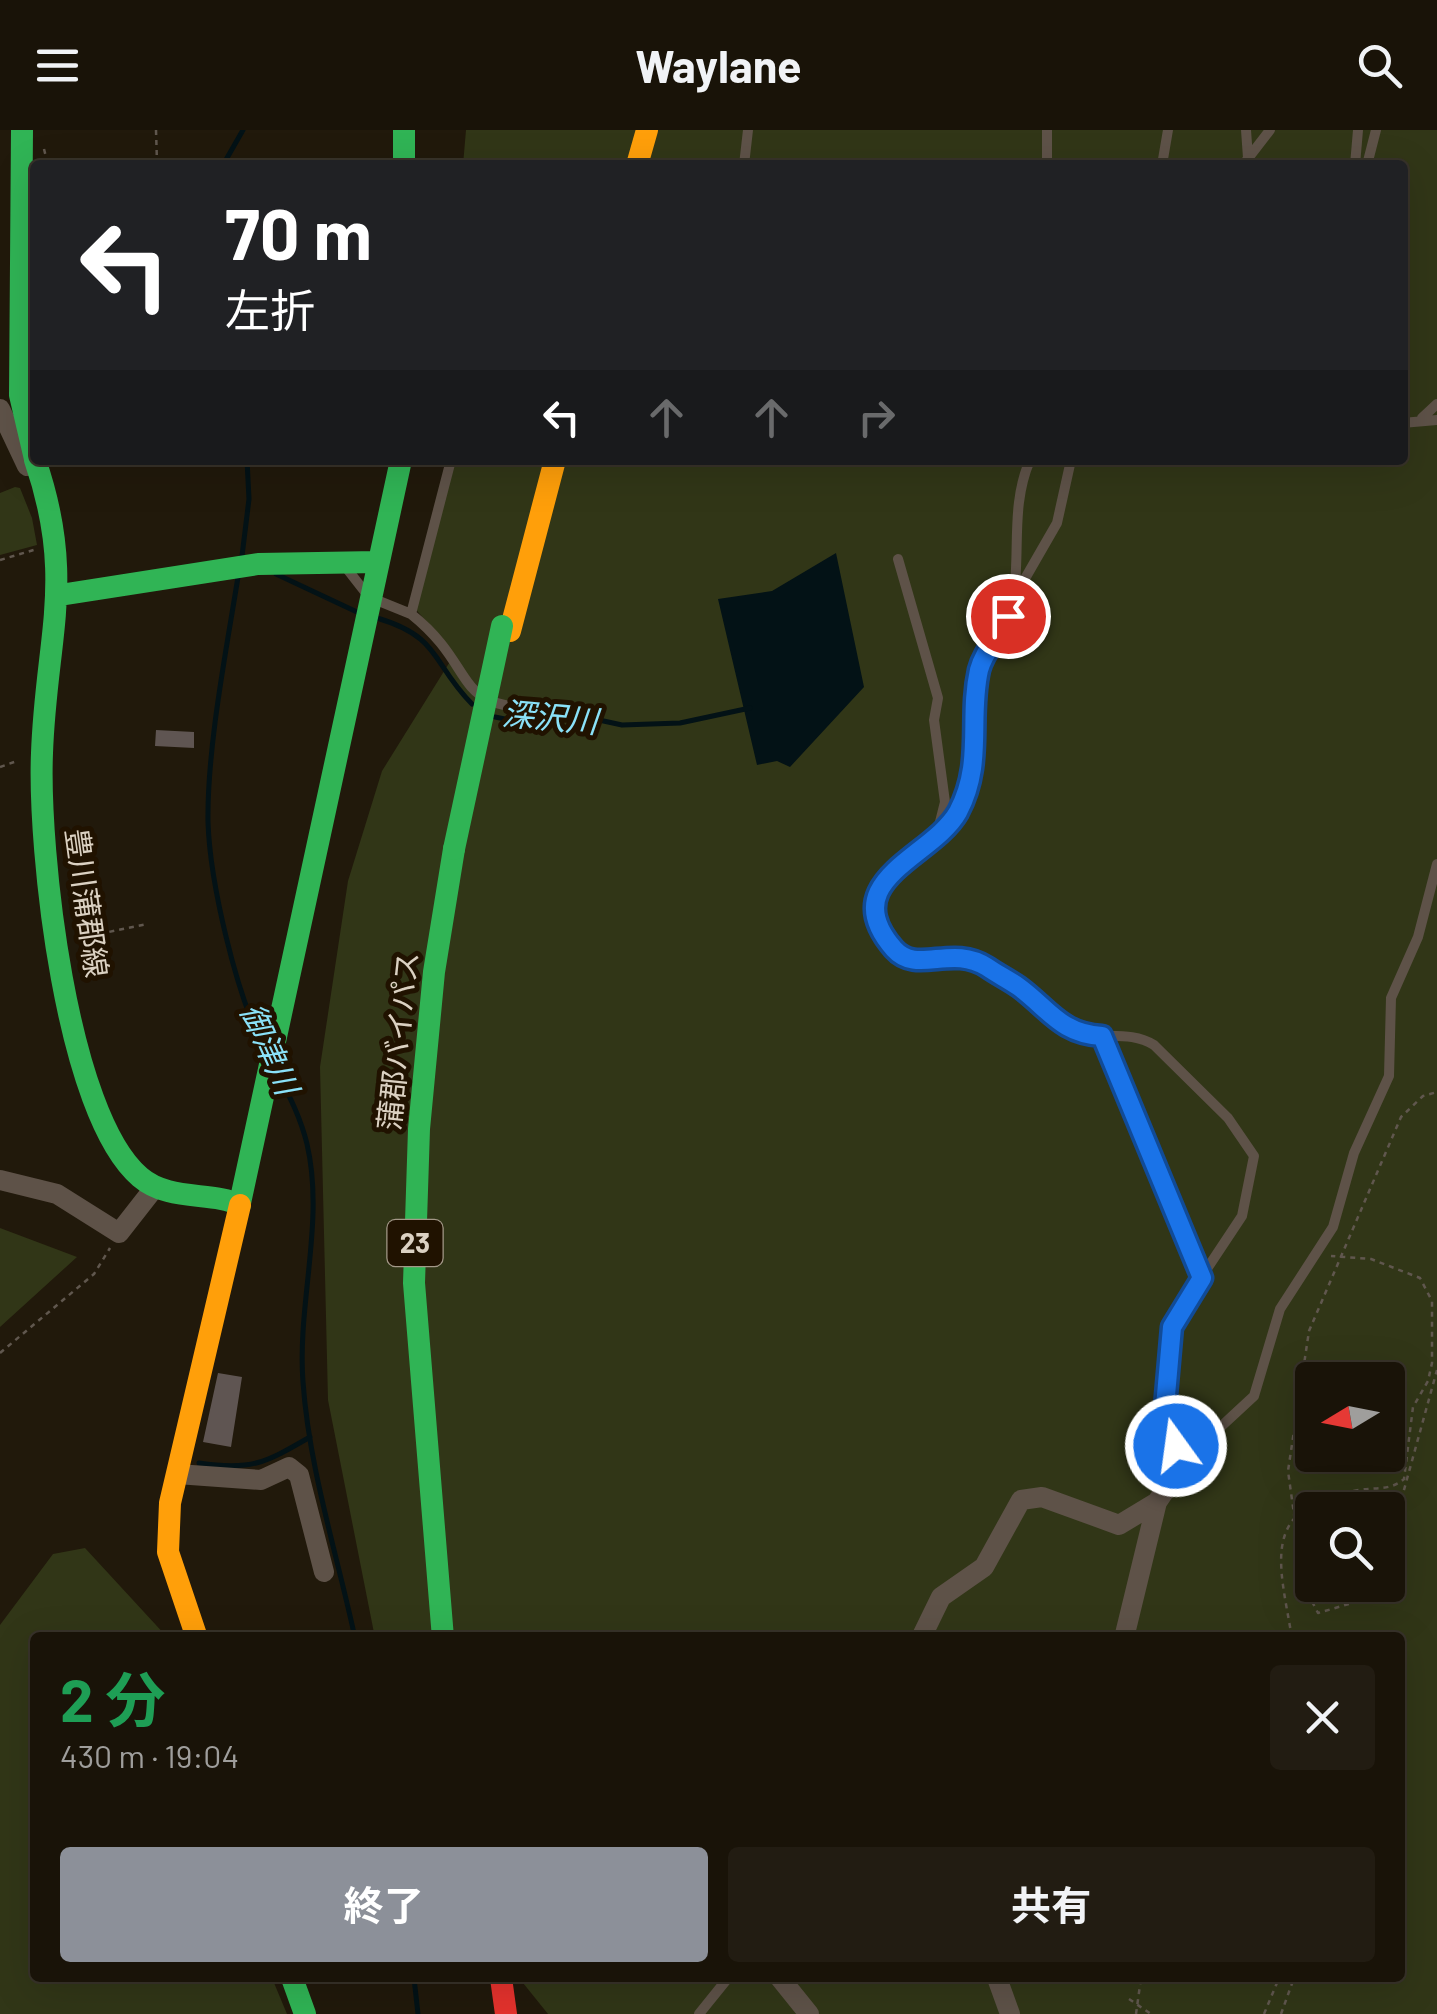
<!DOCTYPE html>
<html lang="ja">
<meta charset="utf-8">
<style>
body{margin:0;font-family:Barlow,"Noto Sans JP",sans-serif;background:#221c12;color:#f1f3f6;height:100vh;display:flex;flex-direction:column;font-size:38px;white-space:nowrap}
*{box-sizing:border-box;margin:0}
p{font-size:32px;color:#9f9e9c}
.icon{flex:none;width:55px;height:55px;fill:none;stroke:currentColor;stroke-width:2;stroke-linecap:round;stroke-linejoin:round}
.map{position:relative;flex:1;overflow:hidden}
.details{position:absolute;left:30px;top:1502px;width:1375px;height:350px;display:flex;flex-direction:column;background:#191308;border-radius:10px;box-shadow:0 10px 40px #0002,0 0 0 2px #373229}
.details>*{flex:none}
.banner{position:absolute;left:30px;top:30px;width:1378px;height:305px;border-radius:10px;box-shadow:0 10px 40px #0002,0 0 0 2px #373229;background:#202124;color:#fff;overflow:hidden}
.needle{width:65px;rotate:260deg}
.controls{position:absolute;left:1295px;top:1232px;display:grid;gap:20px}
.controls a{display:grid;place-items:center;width:110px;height:110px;border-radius:10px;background:#191308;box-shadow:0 10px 40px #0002,0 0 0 2px #373229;font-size:50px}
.pin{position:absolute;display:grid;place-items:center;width:85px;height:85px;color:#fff;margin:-42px;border:5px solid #fff;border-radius:50%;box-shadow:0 2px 10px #0007}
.me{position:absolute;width:110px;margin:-55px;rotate:346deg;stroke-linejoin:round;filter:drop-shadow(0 0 8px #0008)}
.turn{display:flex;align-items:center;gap:35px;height:210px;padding:0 30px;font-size:45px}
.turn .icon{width:130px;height:130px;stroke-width:2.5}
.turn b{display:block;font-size:70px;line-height:85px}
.lanes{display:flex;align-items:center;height:95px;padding:0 30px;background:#0003;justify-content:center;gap:50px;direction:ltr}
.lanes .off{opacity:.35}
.round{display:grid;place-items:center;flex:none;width:105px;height:105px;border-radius:10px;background:#221c12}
.headline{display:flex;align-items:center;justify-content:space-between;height:170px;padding:0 30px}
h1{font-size:60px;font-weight:700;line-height:75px;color:#1e9e55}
.primary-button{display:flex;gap:20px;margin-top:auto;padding:20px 30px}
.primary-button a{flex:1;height:115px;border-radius:10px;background:#8c9099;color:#fff;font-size:40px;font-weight:700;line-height:115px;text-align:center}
.primary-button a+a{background:#221c12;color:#f1f3f6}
header{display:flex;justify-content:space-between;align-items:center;height:130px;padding:0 30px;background:#191308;font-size:45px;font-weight:700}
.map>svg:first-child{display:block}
.green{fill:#313617;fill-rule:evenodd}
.water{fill:#031216}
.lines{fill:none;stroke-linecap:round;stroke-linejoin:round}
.stream{stroke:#031216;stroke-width:5}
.building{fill:#5f5552}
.path{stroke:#60574e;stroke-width:2.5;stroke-dasharray:5 5;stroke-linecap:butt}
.lane{stroke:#5e5248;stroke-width:10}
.street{stroke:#5e5248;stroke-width:20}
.fast{stroke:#30b455;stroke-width:22}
.slow{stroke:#ff9f0a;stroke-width:22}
.jam{stroke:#e5322d;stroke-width:22}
.fast-bridge{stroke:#30b455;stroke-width:22}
.route-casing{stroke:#114b97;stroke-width:25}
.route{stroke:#1a73e8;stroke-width:18}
.labels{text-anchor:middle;stroke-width:10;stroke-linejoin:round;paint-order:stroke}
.shield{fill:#201200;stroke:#a39888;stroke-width:2.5}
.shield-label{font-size:28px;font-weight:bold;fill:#dbd1c2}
.street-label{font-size:30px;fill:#dbd1c2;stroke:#201200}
.water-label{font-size:32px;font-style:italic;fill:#8ae1f8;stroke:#201200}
</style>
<header><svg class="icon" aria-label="menu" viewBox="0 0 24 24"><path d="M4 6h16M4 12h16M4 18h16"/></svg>Waylane<svg class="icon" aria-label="search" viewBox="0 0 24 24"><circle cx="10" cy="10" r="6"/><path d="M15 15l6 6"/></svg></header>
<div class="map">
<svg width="1437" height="1884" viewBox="0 0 1437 1884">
<rect width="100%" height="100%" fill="#21190b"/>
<path class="green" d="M466,0h971v1884h-889l-29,-36h881v-340h-1025l-47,-238 -8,-333 28,-186 34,-110 69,-111 -17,-30 -23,-26 36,-144h955v-295h-939zM1312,1250h76v75h-76zM1312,1380h76v75h-76z
M15,357l5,1 12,30 5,27 -37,10v-62z
M0,1098l77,29 -77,70z
M85,1418l82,89 -132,1v340h237l15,36h-287v-389l53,-71z"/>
<path class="water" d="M836,423l28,134 -74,80 -13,-6 -20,4 -39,-166 54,-8z"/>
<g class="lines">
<path class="stream" d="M223,35l20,-35
M242,426l7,-57 -2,-39
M276,444l81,38
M238,447c-12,75 -31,171 -30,245 2,61 28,171 55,224
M377,488c64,19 54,44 95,86
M495,587l25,5 56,-7 46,10 58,-2 70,-15
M278,944c12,23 23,45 29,70 18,77 -10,160 -4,238 6,86 34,172 52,256
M199,1333c52,8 66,0 111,-26
M414,1848l4,36"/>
</g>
<path class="building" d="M156,600l38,2v16l-39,-2z
M218,1243l24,4 -11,70 -28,-5z"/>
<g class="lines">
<path class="path" d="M156,0l1,33
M44,19l4,16
M155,35l29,-5 6,5
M0,430l37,-11
M0,637l17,-6
M80,808l67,-14
M0,1223l94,-79 16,-26
M1388,1418l49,-178
M1370,1455l-11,16 -41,12 -14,-27 -16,-115 21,-140 92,-214 22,-21 14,-4
M1292,1508c-13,-77 -33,-132 67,-148 17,-3 31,1 45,-11l9,-72 15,-26 4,-18v-62l-12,-23 -49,-19 -40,-3
M1129,1869l22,15
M1136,1884l5,-36
M1264,1884l15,-36
M1281,1884l13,-36"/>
<path class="lane" d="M1246,0l2,28
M744,35l4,-35
M1047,35v-35
M1162,35l6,-35
M1243,35l27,-35
M1355,35l3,-35
M1367,35l9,-35
M1402,269l2,24
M1422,288l15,-14
M1402,293l35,-3
M1030,330c-19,44 -10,89 -16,134 -4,30 -28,48 -34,75 -10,39 2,80 -12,120 -22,62 -139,91 -71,162 20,21 47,-1 72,7 40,12 62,52 97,70 28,15 61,0 88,17l74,73 26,38 -12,60 -69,104 -9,98 23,40 67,-62 26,-87 53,-82 21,-74 35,-77 2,-78 27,-61 19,-73
M898,429l40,139 -4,22 11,82 -8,32
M344,435l25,32 42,17 40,-154
M1015,466l42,-73 14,-63
M411,484c75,60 31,100 157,94
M1102,906l100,242
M699,1884l29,-36"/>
<path class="street" d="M0,279l27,57
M0,1050l57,14 62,39 36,-46
M177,1344l84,6 28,-13 10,8 25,97
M921,1508l20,-41 43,-30 37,-67 21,-3 77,28 38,-23 30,-44
M1124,1508l33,-136
M780,1848l29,36
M997,1848l13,36"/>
<path class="fast" d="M22,0l-2,265 15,64
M404,0v35
M35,330c41,119 11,177 7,293 -4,96 24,361 98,424 29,25 72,14 100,28
M60,465l198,-31 119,-2
M240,1073l161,-743
M443,1508l-29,-355 5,-154 15,-157 20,-123
M292,1848l13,36"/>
<path class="slow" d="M637,35l10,-35
M510,501l45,-171
M197,1508l-29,-86 2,-49 70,-298"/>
<path class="jam" d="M501,1848l5,36"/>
<path class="fast-bridge" d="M454,719l48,-223"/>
</g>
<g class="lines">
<g class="route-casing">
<path id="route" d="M1008,486c-7,19 -24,34 -29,54 -11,49 5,93 -21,142 -26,46 -124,68 -64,137 23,26 57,-5 93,18 10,7 22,13 32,20 30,22 42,47 83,49l100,242 -30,49 -8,91 12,28"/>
</g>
<use href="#route" class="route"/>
</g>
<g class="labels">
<rect class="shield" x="387.5" y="1090" width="55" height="46" rx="8"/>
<g class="shield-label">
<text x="415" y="1123">23</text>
</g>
<g class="street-label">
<text transform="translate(86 773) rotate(82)" y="10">豊川蒲郡線</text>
<text transform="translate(399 911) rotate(-84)" y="10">蒲郡バイパス</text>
</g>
<g class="water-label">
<text transform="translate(550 588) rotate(5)" y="11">深沢川</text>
<text transform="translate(269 919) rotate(66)" y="11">御津川</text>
</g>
</g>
</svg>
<div class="controls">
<a><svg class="needle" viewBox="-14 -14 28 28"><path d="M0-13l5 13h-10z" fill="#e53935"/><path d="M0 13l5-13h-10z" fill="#9f9e9c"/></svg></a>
<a><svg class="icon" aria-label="search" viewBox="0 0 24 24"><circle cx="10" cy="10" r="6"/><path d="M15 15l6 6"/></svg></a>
</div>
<div class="pin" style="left:1008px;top:486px;background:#d93025"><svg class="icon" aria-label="arrive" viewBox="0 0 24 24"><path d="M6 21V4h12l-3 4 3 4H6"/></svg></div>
<svg class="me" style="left:1176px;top:1316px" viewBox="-20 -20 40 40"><circle r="17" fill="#1a73e8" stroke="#fff" stroke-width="3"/><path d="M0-11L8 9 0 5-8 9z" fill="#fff"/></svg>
<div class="banner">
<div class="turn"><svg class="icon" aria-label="left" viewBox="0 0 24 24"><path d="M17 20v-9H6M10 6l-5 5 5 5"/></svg><div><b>70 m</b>左折</div></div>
<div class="lanes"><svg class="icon" aria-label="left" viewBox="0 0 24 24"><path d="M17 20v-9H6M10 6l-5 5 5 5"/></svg><svg class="icon off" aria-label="ahead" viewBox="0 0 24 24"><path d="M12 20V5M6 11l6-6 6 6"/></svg><svg class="icon off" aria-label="ahead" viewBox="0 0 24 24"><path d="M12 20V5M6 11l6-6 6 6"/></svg><svg class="icon off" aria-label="right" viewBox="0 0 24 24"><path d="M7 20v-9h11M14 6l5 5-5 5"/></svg></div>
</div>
<section class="details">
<div class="headline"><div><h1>2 分</h1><p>430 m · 19:04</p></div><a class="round"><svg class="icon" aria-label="close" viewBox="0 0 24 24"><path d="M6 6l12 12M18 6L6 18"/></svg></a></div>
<div class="primary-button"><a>終了</a><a>共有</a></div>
</section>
</div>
